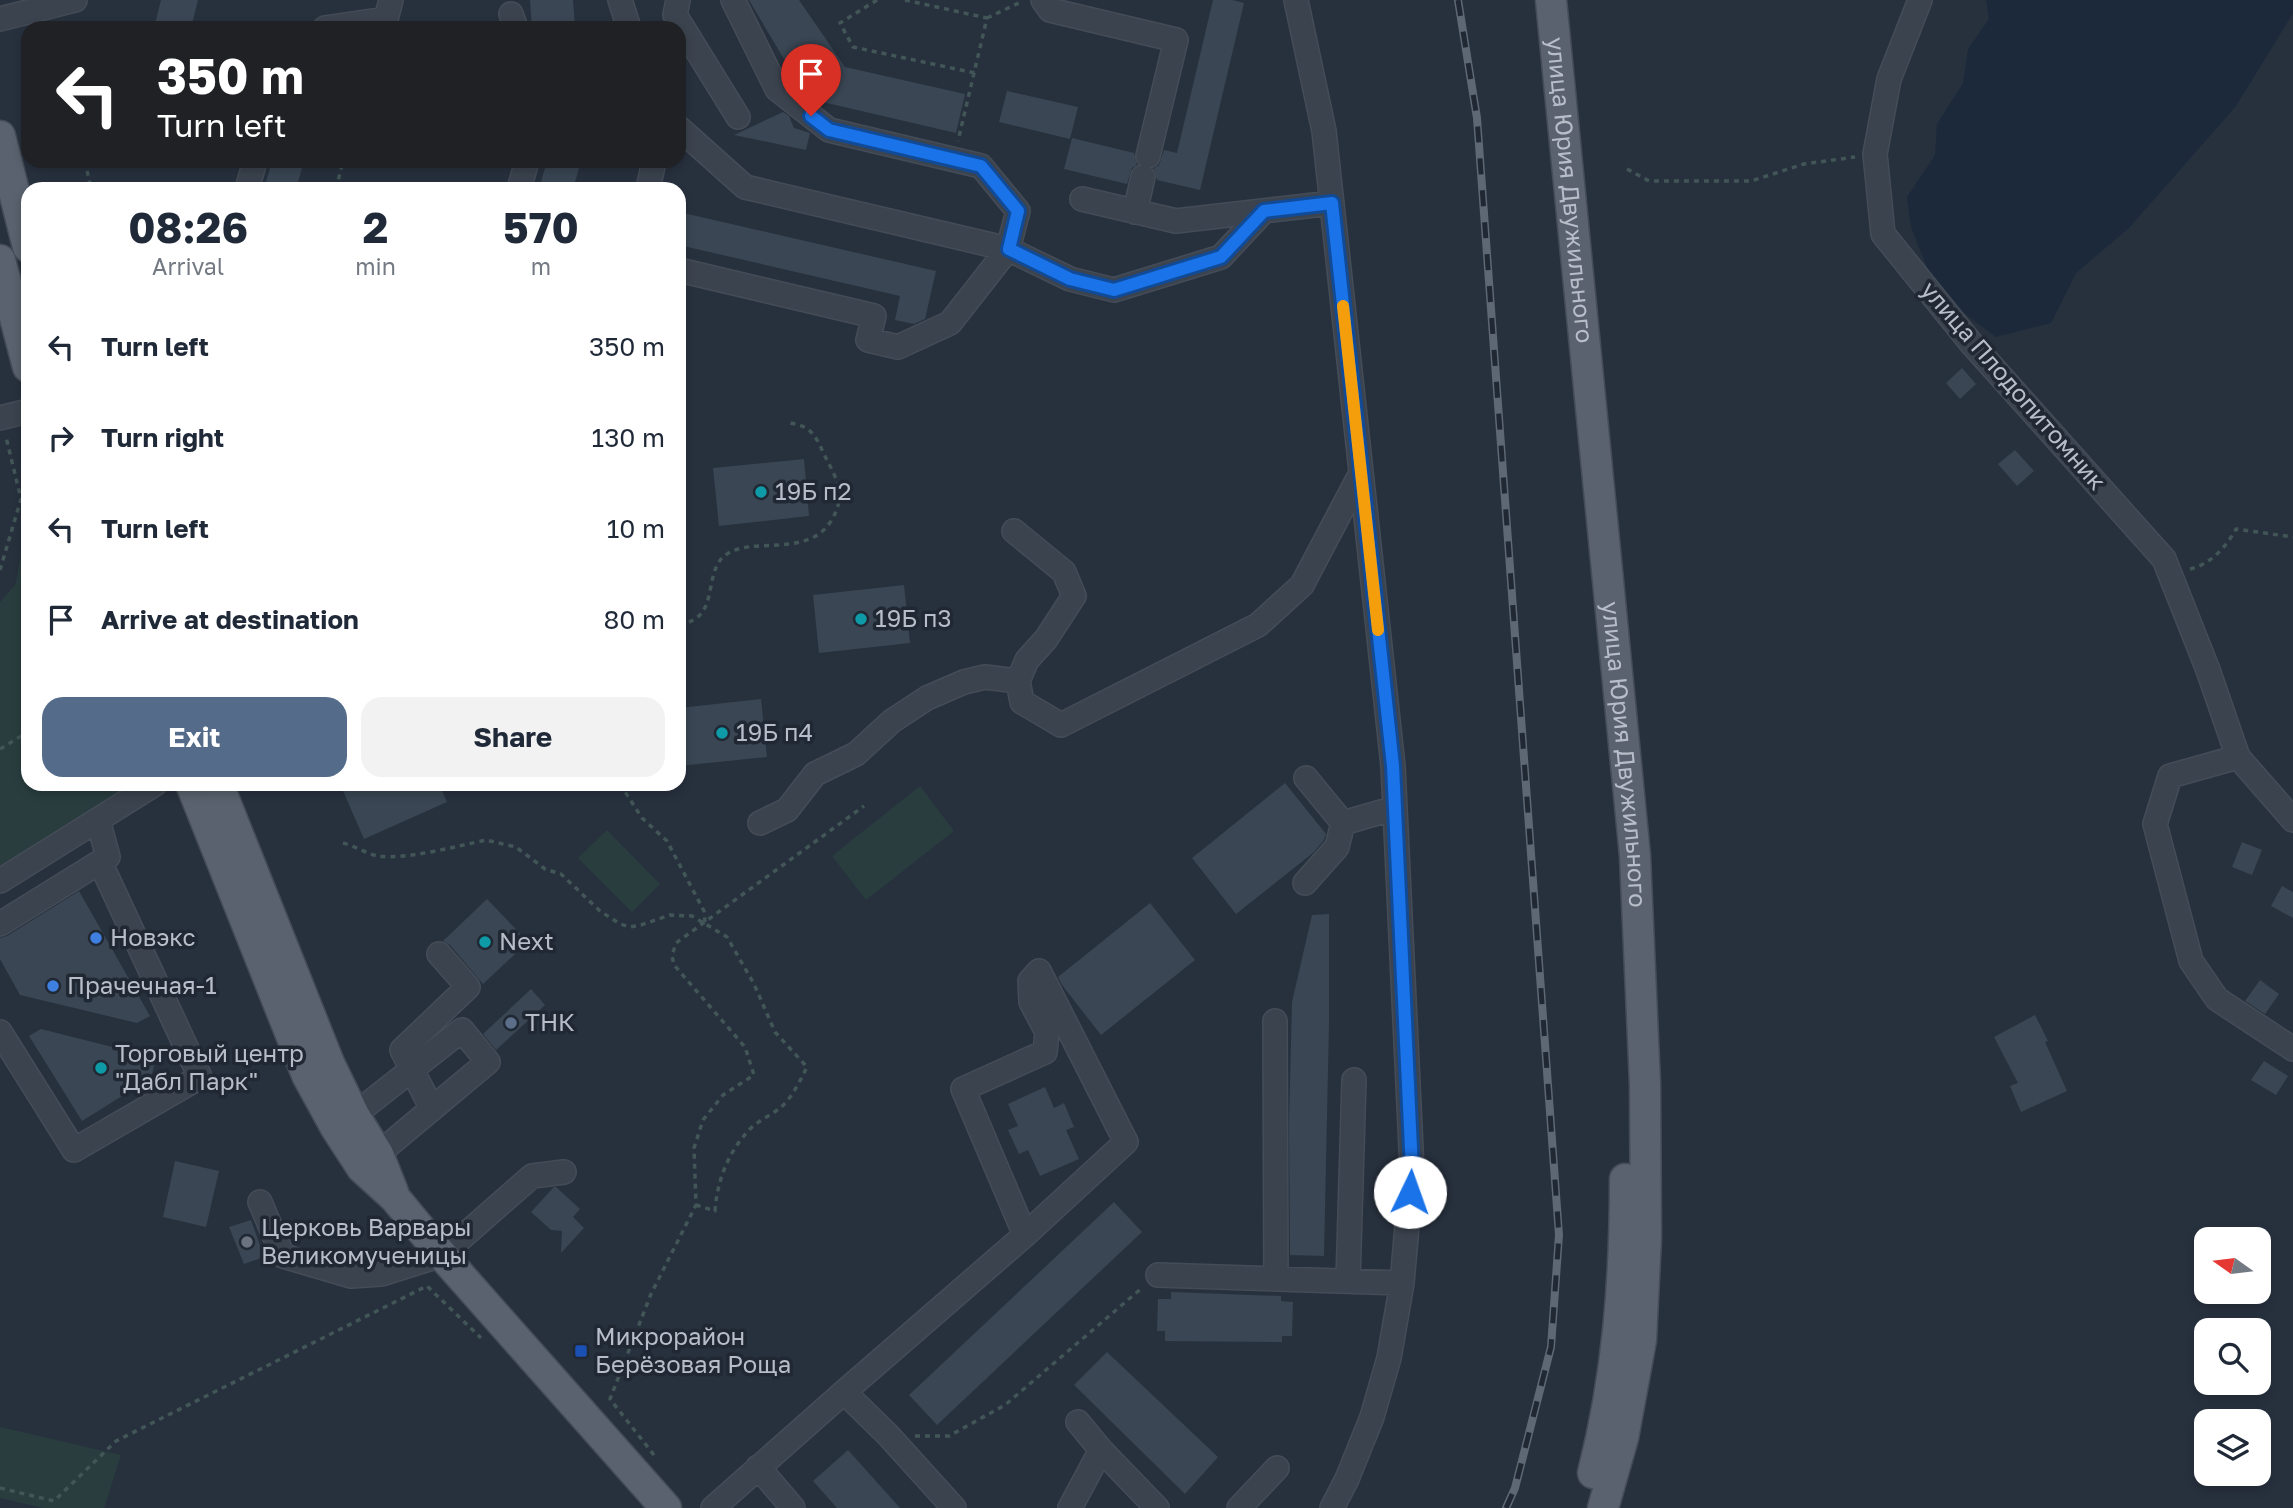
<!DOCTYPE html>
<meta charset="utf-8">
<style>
body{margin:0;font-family:"Golos Text",sans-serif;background:#f2f2f3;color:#1f2937;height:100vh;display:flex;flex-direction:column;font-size:26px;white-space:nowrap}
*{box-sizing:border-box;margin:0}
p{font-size:23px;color:#747a83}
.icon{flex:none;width:38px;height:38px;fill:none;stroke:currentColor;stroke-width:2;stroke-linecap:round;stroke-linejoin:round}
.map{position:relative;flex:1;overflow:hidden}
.details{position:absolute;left:21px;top:182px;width:665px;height:609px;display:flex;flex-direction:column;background:#fff;border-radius:21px;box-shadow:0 4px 10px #0003}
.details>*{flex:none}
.top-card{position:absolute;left:21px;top:21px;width:665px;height:147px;border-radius:21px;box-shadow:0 4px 10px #0003;background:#202124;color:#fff;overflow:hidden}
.needle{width:46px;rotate:284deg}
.fabs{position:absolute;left:2194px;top:1227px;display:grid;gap:14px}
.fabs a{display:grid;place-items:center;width:77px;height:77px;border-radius:14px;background:#fff;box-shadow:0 4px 10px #0003;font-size:35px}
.pin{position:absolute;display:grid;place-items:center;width:60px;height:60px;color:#fff;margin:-72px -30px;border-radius:50% 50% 50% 0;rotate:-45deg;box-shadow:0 0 7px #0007}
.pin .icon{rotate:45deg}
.me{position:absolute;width:77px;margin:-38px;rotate:3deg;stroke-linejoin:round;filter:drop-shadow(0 0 5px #0008)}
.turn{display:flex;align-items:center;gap:24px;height:147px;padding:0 21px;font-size:32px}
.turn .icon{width:91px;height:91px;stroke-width:2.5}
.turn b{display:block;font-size:49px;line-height:60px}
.eta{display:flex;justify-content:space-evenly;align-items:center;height:119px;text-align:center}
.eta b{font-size:42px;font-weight:700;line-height:49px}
.cta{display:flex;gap:14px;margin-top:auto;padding:14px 21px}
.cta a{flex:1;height:80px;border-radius:21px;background:#546b8a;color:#fff;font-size:28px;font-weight:700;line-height:80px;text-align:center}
.cta a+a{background:#f2f2f3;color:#1f2937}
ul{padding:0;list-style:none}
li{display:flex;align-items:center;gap:21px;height:91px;padding:0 21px}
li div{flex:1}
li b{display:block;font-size:26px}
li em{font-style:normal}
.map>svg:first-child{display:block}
.green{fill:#293d3f}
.water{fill:#1b293b}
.building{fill:#3a4654}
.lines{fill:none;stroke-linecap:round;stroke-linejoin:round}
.minor-casing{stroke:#444c57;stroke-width:26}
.major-casing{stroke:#444c57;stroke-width:33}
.path{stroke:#425657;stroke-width:3.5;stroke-dasharray:5 5;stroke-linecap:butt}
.minor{stroke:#3b434e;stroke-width:23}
.major{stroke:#59626e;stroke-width:30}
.rail-casing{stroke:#5d6874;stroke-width:8}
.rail{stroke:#202833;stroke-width:5;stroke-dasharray:16;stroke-linecap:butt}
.route-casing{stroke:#114b97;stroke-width:18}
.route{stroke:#1a73e8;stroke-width:12}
.slow{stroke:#f59e0b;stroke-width:12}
.culture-dot{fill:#0f9aa8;stroke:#202833;stroke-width:2.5}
.shop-dot{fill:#3f7fe0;stroke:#202833;stroke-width:2.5}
.service-dot{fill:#5c6f8a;stroke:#202833;stroke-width:2.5}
.worship-dot{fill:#6b7280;stroke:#202833;stroke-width:2.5}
.transit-dot{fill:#1a4fb4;stroke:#202833;stroke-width:2.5}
.labels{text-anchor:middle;stroke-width:7;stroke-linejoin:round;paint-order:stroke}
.street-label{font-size:24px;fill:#b7bec9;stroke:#202833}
.poi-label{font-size:24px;fill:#b7bec9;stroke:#202833;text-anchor:start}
</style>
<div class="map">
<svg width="2293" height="1508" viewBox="0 0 2293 1508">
<rect width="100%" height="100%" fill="#27313e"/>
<path class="green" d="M28,538v246h126l-154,97v-279l15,-17 9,-45z
M920,786l34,45 -88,69 -34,-44z
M607,830l53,54 -28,28 -54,-54z
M0,1427l121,28 -17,53h-61l-43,-10z"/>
<path class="water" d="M1986,0h307v13l-57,93 -107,122 -53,45 -25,50 -55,14 -40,-30 -28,-37 -17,-43 -4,-30 28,-42 2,-31 26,-41 5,-34 21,-30z"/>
<path class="building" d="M161,0h37l-7,28h-37z
M530,0h43l2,28h-43z
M749,0h50l46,67 120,27 -9,39 -142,-33 -10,-7z
M1213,0h19l12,3 -44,187 -43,-10 -3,-12 5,-3 5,-15 13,3z
M1007,91l71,16 -8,32 -71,-17z
M783,112l6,4 5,12 16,5 -4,17 -72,-15z
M1072,138l62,15 3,12 -5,3 -5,16 -63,-15z
M272,161h32l-8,28h-32z
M547,161h34l-8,28h-34z
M679,212l257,59 -11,48 -11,5 -19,-4 5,-24 -221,-51z
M1962,368l14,16 -16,15 -14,-16z
M2015,450l19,21 -17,15 -19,-22z
M804,459l5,57 -90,10 -6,-58z
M904,585l6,58 -91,10 -6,-58z
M761,699l6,58 -88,9v-58z
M1285,783l41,51 -2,6 -11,13 -77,61 -44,-56z
M340,784h99l8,18 -83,37z
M2242,842l20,8 -10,25 -20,-8z
M2282,886l11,6v26l-22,-12z
M79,891l71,125 -13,7 -117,-28 -20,-36v-21l7,-2z
M487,899l41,43 -45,42 -33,-39 -7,-4z
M1150,903l45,57 -94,75 -39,-50 -4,-8z
M1329,914v109l-5,233 -34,-1 -1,-133 3,-120 20,-87z
M2260,980l19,14 -14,20 -20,-13z
M531,989l14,16 -49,45 -13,-16z
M2035,1015l13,26 -3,1 22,49 -46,21 -11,-26 8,-3 -24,-46z
M41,1029l115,29 -5,20 -69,43 -53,-85z
M2264,1061l24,15 -12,19 -25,-15z
M1045,1087l9,21 10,-5 10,24 -8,3 13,29 -39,17 -12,-26 -9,4 -11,-24 10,-4 -10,-22z
M175,1161l44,10 -13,56 -43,-10z
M554,1187h2l24,22 -7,8 11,11 -23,25 1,-22 -11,-1 -20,-18z
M1114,1202l28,30 -205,193 -28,-30z
M251,1220l13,37 -20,7 -15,-37z
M1171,1292l110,4v5l12,1 -1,34h-10v6l-117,-1v-10h-8l1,-32h13z
M1107,1352l111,105 -33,37 -111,-109z
M848,1450l52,58h-63l-24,-27z"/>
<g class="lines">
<g class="minor-casing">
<path id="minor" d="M620,0l9,28
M678,0l-3,15 63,102
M733,0l44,89 52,41 152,36 37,45 -10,38 62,30 44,11 107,-33 43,-46
M1043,0l7,10 126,30 -28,116
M1296,0l28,131 69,635 19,403 -10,114 -13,75 -17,59 -25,62 -15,29
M1920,0l-31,79 -14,75 8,80 88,109 193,216 44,111 30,87 55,63
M511,14l5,14
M0,19l75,-19
M325,28l61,-9 5,-19
M679,128l66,59 263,62 -58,74 -52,24 -30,-7 6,-24 -195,-46
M247,189l8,-28
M519,189l8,-28
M648,189l6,-28
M1082,199l94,22 156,-18
M1135,212l8,-35
M0,418l28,-7
M1014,531l50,41 10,24 -28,43 -19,21 -9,21 4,21 39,23 197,-100 44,-40 59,-112
M2238,757l-68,19 -15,48 36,137 26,38 76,50
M1306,778l37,45 52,-15
M760,823l27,-13 28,-36 41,-20 36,-33 35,-23 37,-16 21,-5 33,4
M0,881l155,-97
M1305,883l32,-36 6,-24
M0,924l108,-67 -10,-37
M1275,1021l1,258
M0,1032l74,118 126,-73 -100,-215
M432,1109l-30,-59 66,-63 -29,-33
M354,1115l108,-85 26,32 -110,92
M260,1202l23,54 68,20 30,-2 61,-19 90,-79 32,-4
M1158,1275l244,8
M1348,1281l6,-201
M844,1392l44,43 66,73
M1078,1422l23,28 56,58
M758,1467l35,41
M713,1508l131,-116 181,-157 101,-93 -87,-171 -9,10 1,21 16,30 -2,20 -82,37 62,146
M1070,1508l31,-58
M1239,1508l38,-40"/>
</g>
<g class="major-casing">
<g id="major">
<path id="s1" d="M1551,0l84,856 10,228 1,154 -5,102 -18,98 -20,70"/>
<path d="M0,136l28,111"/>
<path d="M0,260l28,107"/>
<path d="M191,784l116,291 29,53 26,40 33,30 47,57 224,253"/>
<path d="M218,784l111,279 25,52 24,39 15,38"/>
<path d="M1593,1473c25,-98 32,-193 32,-294"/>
</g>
</g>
<path class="path" d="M877,0l-37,23 13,24 122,26
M905,0l82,18 -29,123
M987,18l36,-17
M85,161l6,28
M1627,169l22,12h102l53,-17 51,-7
M336,189l7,-28
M2190,569c21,-5 36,-22 46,-40l57,8
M0,570l21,-71 -15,-62
M679,624c41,-4 24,-48 44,-67 25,-23 84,3 108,-36 17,-28 5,-42 -8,-69 -8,-18 -14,-27 -34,-29
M0,749l28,-17
M620,784l22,34 25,23 37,70 1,11
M343,843c12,3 24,11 35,13 27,4 80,-10 108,-16l30,7 29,22 16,5 39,37 20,13 10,3 11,-2 29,-10 22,1 35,21 27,47 21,48 32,35c-7,14 -15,31 -27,41 -10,8 -23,13 -32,23 -20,22 -31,50 -33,80l-19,-6
M915,1436h34l56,-31 138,-118
M654,1455l-44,-56 41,-105 45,-89 -2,-57 9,-28 20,-25 31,-20 -9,-28 -71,-82 -2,-9 4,-13 188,-137
M0,1488l54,13 62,-60 311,-155 54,52"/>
<use href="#minor" class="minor"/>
<use href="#major" class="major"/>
<g class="rail-casing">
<path id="rail" d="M1458,0l19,118 82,1117 -8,112 -36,141 -9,20"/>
</g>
<use href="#rail" class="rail"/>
</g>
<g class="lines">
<g class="route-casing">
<path id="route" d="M811,116l18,14 152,36 37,45 -9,38 61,30 44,11 107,-33 43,-46 68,-8 61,563 19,404 -2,22"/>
</g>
<use href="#route" class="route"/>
<path class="slow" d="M1343,306l35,324"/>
</g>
<g class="culture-dot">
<circle cx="761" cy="492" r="7"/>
<circle cx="861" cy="619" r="7"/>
<circle cx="722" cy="733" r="7"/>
<circle cx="485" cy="942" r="7"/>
<circle cx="101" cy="1068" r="7"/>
</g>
<g class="shop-dot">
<circle cx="96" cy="938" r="7"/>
<circle cx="53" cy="986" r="7"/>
</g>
<circle class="service-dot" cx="511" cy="1023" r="7"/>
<circle class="worship-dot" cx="247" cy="1242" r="7"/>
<rect class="transit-dot" x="574" y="1344" width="14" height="14" rx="3.5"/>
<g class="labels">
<g class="street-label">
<text dy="8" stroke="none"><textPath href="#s1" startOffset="191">улица Юрия Двужильного</textPath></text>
<text transform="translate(2013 386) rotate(49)" y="8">улица Плодопитомник</text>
<text dy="8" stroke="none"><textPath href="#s1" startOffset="758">улица Юрия Двужильного</textPath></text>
</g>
<g class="poi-label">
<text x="775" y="500">19Б п2</text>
<text x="875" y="627">19Б п3</text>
<text x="736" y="741">19Б п4</text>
<text x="110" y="946">Новэкс</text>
<text x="499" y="950">Next</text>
<text x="67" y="994">Прачечная-1</text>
<text x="525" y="1031">ТНК</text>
<text x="115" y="1062">Торговый центр<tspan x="115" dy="28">"Дабл Парк"</tspan></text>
<text x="261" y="1236">Церковь Варвары<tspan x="261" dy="28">Великомученицы</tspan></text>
<text x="595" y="1345">Микрорайон<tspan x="595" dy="28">Берёзовая Роща</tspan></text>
</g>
</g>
</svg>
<div class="fabs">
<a><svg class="needle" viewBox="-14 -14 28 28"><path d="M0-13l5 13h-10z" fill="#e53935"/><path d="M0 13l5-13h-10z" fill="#747a83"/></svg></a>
<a><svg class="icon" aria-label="search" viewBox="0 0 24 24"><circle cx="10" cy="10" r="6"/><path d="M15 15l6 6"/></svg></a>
<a><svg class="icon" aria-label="layers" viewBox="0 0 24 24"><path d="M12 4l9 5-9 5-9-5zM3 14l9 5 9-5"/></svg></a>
</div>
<div class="pin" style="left:811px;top:116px;background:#d93025"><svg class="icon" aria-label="arrive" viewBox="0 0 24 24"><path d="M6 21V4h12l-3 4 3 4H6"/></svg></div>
<svg class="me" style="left:1410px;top:1192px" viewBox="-20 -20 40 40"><circle r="19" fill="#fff"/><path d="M0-13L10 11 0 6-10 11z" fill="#1a73e8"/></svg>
<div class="top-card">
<div class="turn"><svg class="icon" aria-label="left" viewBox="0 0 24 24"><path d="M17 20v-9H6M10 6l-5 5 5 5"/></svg><div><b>350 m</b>Turn left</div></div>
</div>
<section class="details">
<div class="eta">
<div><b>08:26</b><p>Arrival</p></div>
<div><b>2</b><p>min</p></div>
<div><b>570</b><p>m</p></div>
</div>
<ul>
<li><svg class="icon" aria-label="left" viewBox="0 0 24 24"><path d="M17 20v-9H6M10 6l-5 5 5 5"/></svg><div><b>Turn left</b></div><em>350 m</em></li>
<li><svg class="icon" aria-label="right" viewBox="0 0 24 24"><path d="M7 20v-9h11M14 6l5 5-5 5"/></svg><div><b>Turn right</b></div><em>130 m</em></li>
<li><svg class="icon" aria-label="left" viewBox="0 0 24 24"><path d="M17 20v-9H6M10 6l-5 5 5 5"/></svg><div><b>Turn left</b></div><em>10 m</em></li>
<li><svg class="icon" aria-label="arrive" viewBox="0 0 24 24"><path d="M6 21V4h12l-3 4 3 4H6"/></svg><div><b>Arrive at destination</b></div><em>80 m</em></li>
</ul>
<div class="cta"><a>Exit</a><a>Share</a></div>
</section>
</div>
